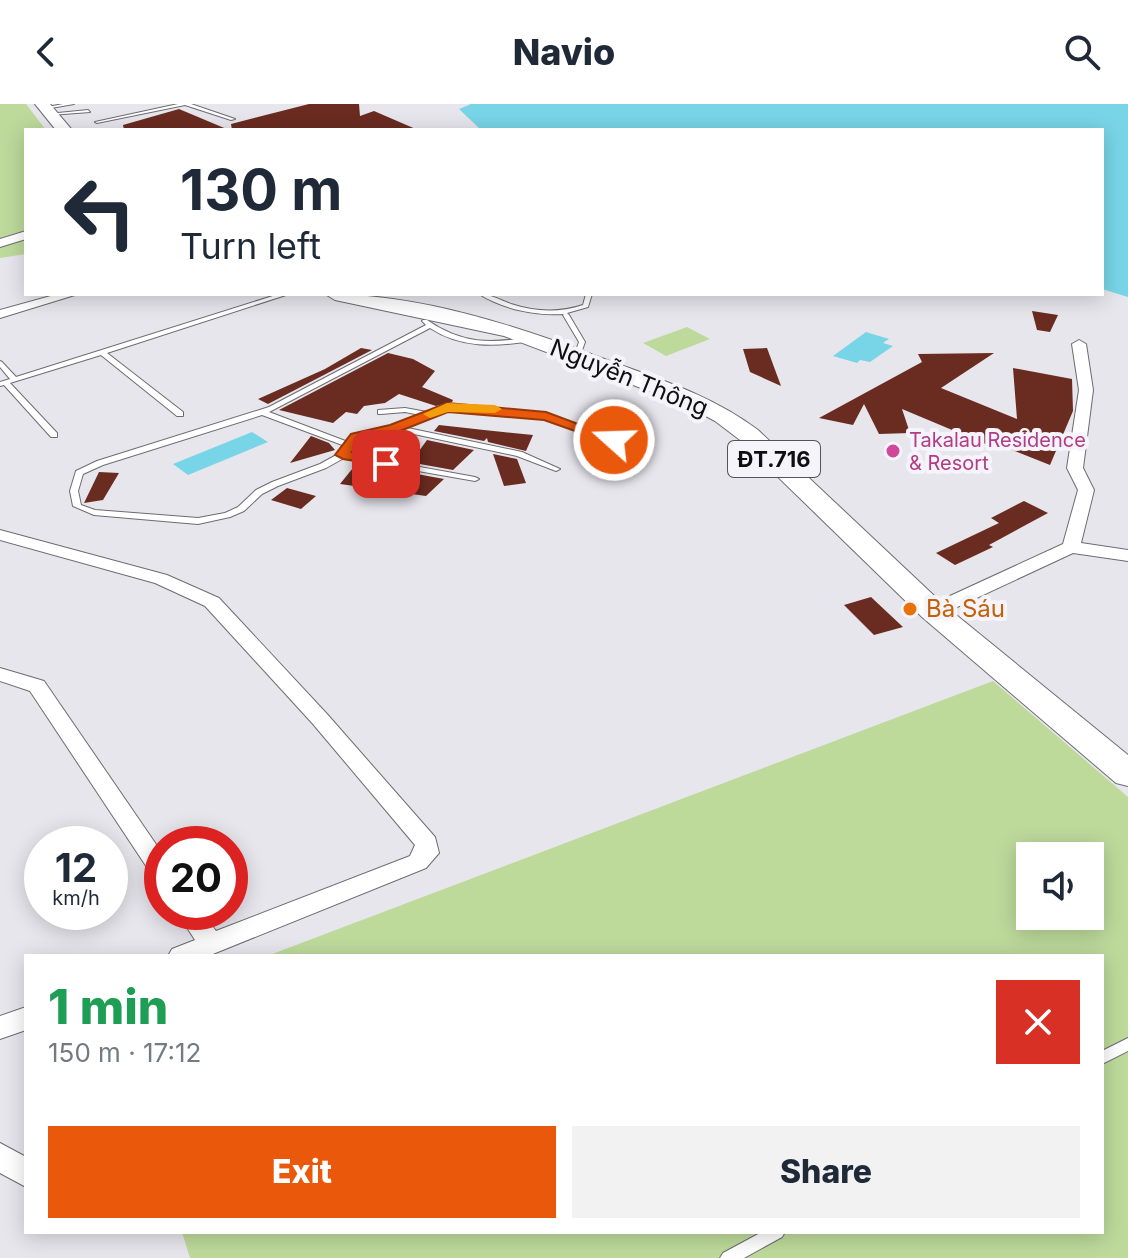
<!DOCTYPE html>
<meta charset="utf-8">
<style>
body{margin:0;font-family:Inter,sans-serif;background:#f2f2f3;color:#1f2937;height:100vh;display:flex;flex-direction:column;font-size:30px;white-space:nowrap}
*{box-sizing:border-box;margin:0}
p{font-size:26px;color:#747a83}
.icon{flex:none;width:44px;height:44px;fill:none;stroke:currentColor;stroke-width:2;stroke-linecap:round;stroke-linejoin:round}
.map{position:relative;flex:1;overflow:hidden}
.side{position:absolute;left:24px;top:850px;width:1080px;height:280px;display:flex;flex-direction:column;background:#fff;border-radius:0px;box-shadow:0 4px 20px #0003}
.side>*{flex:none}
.banner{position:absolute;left:24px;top:24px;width:1080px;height:168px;border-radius:0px;box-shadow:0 4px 20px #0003;background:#fff;color:#1f2937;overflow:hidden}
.controls{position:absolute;left:1016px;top:738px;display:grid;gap:16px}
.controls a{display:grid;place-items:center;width:88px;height:88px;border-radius:0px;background:#fff;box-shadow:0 4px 20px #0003;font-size:40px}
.speed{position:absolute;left:24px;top:722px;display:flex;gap:16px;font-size:40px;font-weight:700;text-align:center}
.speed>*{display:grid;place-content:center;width:104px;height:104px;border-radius:50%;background:#fff;box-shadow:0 4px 20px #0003;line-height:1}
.speed small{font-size:20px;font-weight:400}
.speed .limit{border:12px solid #d22;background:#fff;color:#111}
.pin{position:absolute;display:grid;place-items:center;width:68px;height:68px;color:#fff;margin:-34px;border-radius:16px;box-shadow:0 4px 12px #0006}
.me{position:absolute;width:88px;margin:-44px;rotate:290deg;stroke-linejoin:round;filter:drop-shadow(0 0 6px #0008)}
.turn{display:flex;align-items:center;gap:28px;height:168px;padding:0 24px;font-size:36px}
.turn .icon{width:104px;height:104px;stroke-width:2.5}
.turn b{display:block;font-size:56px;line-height:68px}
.round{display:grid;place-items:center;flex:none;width:84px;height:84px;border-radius:0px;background:#f2f2f3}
.summary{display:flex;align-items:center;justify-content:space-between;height:136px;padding:0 24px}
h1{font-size:48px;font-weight:800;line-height:60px;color:#1e9e55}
.button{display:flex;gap:16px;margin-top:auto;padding:16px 24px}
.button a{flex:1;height:92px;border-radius:0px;background:#ea580c;color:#fff;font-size:32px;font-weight:800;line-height:92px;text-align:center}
.button a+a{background:#f2f2f3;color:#1f2937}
header{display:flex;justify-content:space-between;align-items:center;height:104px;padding:0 24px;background:#fff;font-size:36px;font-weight:800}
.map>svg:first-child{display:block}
.green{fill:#bdda9b;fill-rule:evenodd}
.water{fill:#78d5e7}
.building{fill:#6a2b20}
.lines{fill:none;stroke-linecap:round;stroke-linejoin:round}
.lane-casing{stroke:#6d6c72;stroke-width:2}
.street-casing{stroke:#6d6c72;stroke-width:2}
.primary-casing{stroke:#6d6c72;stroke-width:2}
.lane{fill:#fff;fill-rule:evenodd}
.street{fill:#fff;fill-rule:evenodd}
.primary{fill:#fff;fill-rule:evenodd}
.route{fill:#ea580c;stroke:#983908;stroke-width:2}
.slow{fill:#f59e0b}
.hotel-dot{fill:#d1479c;stroke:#f5f4fb;stroke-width:3}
.food-dot{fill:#e8710a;stroke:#f5f4fb;stroke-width:3}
.labels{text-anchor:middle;stroke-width:8;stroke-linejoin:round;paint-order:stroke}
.far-hotel-label{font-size:20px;fill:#b23c85;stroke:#f5f4fb;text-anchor:start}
.shield{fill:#f5f4fb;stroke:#545357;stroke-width:2}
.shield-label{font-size:22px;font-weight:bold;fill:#0f0e11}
.street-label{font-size:24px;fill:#0f0e11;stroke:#f5f4fb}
.food-label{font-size:24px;fill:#c56008;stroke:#f5f4fb;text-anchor:start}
</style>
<header><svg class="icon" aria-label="back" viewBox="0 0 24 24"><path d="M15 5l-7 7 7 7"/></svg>Navio<svg class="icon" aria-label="search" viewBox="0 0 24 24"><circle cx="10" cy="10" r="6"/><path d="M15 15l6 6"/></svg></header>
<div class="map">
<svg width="1128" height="1154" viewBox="0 0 1128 1154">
<rect width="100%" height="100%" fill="#e7e6ed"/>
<path class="green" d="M0,0h26l20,26h-20v124l-26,4z
M687,223l23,12 -44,17 -23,-13z
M993,577l135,116v461h-938l-8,-26h920v-276h-835zM1030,752h60v60h-60z"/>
<path class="water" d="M471,0h657v193l-26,-8v-159h-621l-22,-21z
M866,228l23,7 -6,4 10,3 -23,16 -10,-2 -3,3 -24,-7z
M252,328l16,10 -80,33 -15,-11z"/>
<path class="building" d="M309,0h50l1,12 14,-5 44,19h-186l-1,-6z
M179,5l50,21h-105l-1,-5z
M1032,207l26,4 -8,17 -13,-2z
M361,244l11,2 -104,54 -10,-5 67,-30z
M767,244l14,38 -31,-14 -7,-23z
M388,249l25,6 22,12 -13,16 31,13 -1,2 -16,4 -37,-12 -14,9 -21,3 -7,8 -11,-2 -13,11 -54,-13z
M994,249l-53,35 76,31 -4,-51 59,11 1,32 -23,54 -58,-23 -4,3 -86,-36 8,24 -31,1 -15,-30 -11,21 -34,-7 103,-56 -4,-8z
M439,321l45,5 49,5 -7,16 -38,-9 -1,-4 -3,3 -50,-10z
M311,332l18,7 6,7 -45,13z
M385,334l34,13 8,-11 47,10 -21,20 -89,-16z
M493,350l24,5 9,24 -22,3z
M357,359l87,16 -18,17 -86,-12z
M99,368l20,1 -16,27 -19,3z
M287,384l29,8 -15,13 -30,-9z
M1024,397l24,12 -59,32 4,2 -38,18 -19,-12 63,-30 -8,-5z
M871,493l17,16 15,14 -29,8 -30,-30z"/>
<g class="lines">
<g class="lane-casing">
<path id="lane" d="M63,0h11l-29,5 -2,-1z
M178,0h13l44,15 -4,1 -46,-15 -88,18 -2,-1z
M88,6l2,2 -40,3 -2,-1z
M279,190h10l-182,59 76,59v4h-6l-76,-61 -91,28 47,50v4h-6l-47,-52 -4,1v-4l10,-3 -10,-12v-6l2,1 14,15z
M479,190c11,0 21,6 32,10 24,8 48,9 72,1l3,-11h6l-4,13 -21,6 2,2 16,27 -5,14 -3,2 -3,-2 5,-14 -16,-27 1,-1c-29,2 -61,-5 -85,-20z
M423,216h4c35,24 63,24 103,17l3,2 -3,2c-35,6 -70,7 -100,-13l-161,84 79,30 5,-7 40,-9 27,-11 -15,-3 -24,2h-3v-4l27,-2 22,4 20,-7 99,9 72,26 -1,2h-6l-66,-24 -97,-9 -45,18 119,25 38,17 -4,2 -39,-15 -122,-26 -36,9 -11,15 127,23 4,2 -4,2 -131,-23 -18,10 -48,18 -16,8 -18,17 -14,6 -32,7 -104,-9 -21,-9 -3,-15 6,-20 21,-10 172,-54 157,-82 -4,-4zM262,311l83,31 -5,7 -20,11 -48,18 -16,8 -18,17 -13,6 -27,5 -103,-8 -14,-5 -3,-14 5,-17 20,-9z
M1128,934v13l-26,13v-13z
M762,1128h23l-3,5 -38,21h-24l3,-5z"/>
</g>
<g class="street-casing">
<path id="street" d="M26,127v8l-26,8v-8z
M58,190h20l-78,24v-8z
M1079,236l7,4 7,46 -10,78 11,22 -13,53 47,7v11l-55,-8 -133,62h-14l-2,-4 2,-4 137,-63 15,-54 -11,-22 12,-78 -7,-46z
M0,426l167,45 52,23 108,116 108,123 4,16 -13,15 -218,88h-40l4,-7 23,-9 -18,-28h25l14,19 194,-75 5,-11 -102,-121 -108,-118 -50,-23 -155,-43z
M0,564l44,13 118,172v28l-8,-3 -124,-187 -30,-10z
M26,903v23l-26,9v-23z
M0,1039l26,14v30l-26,-14z"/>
</g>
<g class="primary-casing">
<path id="primary" d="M35,0h15l22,26h-16z
M325,190c99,0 198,34 290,69 50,18 99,34 143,67l186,175 184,150v31l-12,-3 -194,-166 -182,-177 -25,-19 -32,-17 -179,-68 -169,-36z"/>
</g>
<use href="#lane" class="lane"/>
<use href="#street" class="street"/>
<use href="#primary" class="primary"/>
</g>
<path class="route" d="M447,299l99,9 75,28 -2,3h-10l-65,-23 -96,-8 -48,19 -39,9 -9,12 39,9v6l-48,-8 -8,-4 16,-21 39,-9z"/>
<path class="slow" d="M447,299l48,2 7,4 -7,4 -47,-1 -18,6 -7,-4z"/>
<circle class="hotel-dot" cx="893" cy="347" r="8"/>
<circle class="food-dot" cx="910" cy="505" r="8"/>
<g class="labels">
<g class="far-hotel-label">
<text x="909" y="343">Takalau Residence<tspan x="909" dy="23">&amp; Resort</tspan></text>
</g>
<rect class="shield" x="728" y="337" width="92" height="36" rx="6"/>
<g class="shield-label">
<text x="774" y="363">ĐT.716</text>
</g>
<g class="street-label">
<text transform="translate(629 274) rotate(22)" y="8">Nguyễn Thông</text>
</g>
<g class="food-label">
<text x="926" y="513">Bà Sáu</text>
</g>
</g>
</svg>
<div class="controls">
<a><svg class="icon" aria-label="sound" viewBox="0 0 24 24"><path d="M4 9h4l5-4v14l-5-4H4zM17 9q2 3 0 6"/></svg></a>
</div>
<div class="speed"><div>12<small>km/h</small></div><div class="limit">20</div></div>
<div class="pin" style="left:386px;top:360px;background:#d93025"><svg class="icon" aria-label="arrive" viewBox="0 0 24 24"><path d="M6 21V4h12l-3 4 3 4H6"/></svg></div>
<svg class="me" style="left:614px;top:336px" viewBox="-20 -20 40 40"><circle r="17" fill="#ea580c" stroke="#fff" stroke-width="3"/><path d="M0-11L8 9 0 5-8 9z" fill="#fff"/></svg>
<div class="banner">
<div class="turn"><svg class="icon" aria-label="left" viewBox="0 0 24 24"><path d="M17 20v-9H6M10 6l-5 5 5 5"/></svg><div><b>130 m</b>Turn left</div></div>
</div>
<section class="side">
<div class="summary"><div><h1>1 min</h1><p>150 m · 17:12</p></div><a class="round" style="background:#d93025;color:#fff"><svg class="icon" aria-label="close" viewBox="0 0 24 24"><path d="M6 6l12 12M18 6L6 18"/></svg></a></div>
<div class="button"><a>Exit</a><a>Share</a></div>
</section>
</div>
